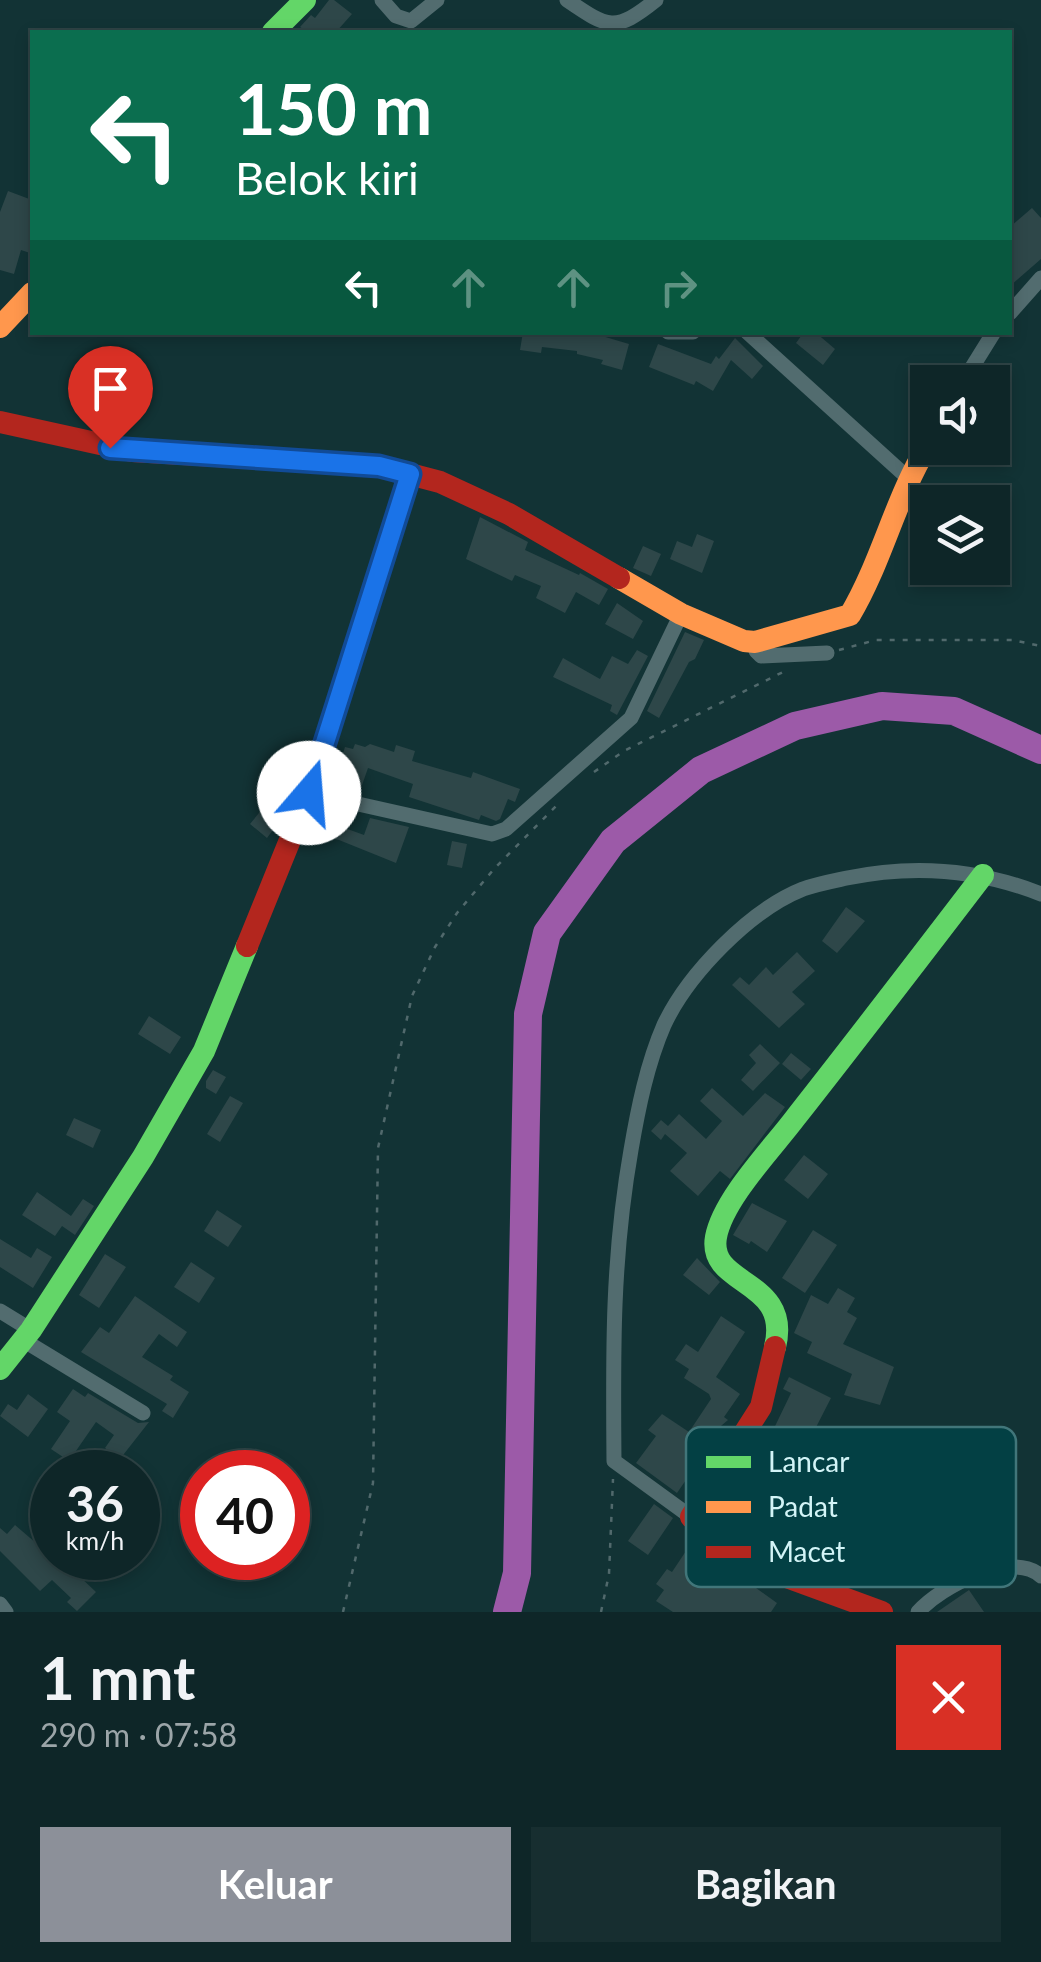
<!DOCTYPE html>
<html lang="id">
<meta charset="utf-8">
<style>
body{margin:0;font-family:Lato,sans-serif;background:#172e30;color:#f1f3f6;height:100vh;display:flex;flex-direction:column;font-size:38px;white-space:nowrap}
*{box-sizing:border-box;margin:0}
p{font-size:32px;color:#9ba5a8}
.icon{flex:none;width:55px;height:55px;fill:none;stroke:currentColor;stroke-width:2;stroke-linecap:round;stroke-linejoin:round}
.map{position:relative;height:1612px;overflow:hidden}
.panel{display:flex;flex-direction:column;background:#0e2628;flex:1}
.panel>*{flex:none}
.hud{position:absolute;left:30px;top:30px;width:982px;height:305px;border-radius:0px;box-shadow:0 5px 15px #0003,0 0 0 2px #2e4345;background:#0b6e4f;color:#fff;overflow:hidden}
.controls{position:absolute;left:910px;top:365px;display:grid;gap:20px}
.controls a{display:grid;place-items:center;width:100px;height:100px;border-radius:0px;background:#0e2628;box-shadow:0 5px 15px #0003,0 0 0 2px #2e4345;font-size:50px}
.speed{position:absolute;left:30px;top:1450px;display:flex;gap:20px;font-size:50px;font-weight:700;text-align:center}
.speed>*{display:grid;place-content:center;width:130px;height:130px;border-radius:50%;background:#0e2628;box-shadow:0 5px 15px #0003,0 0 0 2px #2e4345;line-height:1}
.speed small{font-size:25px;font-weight:400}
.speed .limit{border:15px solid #d22;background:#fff;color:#111}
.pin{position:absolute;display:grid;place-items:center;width:85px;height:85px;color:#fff;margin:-102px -42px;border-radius:50% 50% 50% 0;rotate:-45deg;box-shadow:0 0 10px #0007}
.pin .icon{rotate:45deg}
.me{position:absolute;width:110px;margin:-55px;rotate:18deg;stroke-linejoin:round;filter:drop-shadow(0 0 8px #0008)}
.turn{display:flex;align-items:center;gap:35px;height:210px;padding:0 40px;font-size:45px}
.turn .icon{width:130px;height:130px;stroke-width:2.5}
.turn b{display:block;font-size:70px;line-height:85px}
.lanes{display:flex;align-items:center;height:95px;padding:0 40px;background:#0003;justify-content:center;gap:50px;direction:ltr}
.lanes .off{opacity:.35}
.round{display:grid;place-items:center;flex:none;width:105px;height:105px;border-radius:0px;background:#172e30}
.headline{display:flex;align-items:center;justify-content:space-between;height:170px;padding:0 40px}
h1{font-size:60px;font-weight:700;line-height:75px}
.cta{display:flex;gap:20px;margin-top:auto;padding:20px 40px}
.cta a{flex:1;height:115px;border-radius:0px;background:#8c9099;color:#fff;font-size:40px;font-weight:700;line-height:115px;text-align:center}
.cta a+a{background:#172e30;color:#f1f3f6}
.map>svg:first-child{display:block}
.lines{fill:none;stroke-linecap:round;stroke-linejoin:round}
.river{stroke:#9c5aa8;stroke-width:28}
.building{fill:#2e4749}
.path{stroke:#51696c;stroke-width:2.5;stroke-dasharray:5 8;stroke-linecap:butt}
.street{stroke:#526c6f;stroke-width:15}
.fast{stroke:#63d668;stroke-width:22}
.slow{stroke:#ff974d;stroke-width:22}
.jam{stroke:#b3261e;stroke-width:22}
.route-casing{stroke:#114b97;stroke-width:25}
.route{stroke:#1a73e8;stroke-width:18}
.key{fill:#034044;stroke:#41767a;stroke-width:2.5}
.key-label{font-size:28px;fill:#d3f4f7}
</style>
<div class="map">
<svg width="1041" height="1612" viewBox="0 0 1041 1612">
<rect width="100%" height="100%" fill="#123335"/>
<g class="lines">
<path class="river" d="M507,1612l10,-39 11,-559 19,-81 66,-92 88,-71 94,-44 87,-20 72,5 87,39"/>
</g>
<path class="building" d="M329,0h5l18,14 -16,18h-29l-7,-5 11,-12 4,3z
M8,191l24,9v46l-2,7 -9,-3 -7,24 -14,-4v-58z
M1032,208l9,10v41l-31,27v-59z
M523,332h80l-1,4 27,8 -7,26 -21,-6 2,-4 -26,-6v-3l-35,-4 -1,6 -21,-3z
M804,332h11l20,17 -12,16 -27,-22z
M735,338l28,28 -11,13 -21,-19 -18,31 -17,-10 -2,4 -45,-18 9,-23 53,20 5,-8 3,3z
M480,517l48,25 -3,8 54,25 1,-2 28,16 -9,16 -23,-13 -11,21 -29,-15 5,-12 -26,-11 -3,6 -46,-22z
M697,534l17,7 -12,32 -32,-14 7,-18 15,6z
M643,546l18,8 -10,22 -18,-8z
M617,603l26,18 -10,18 -28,-15z
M685,632l19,8 -9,19 -6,3 -30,56 -12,-7z
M637,650l11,6 -31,59 -7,-4 2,-6 -59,-28 10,-19 37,21 12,-23 16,8z
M355,744l10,3 5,-3 24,8 2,-7 19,6 -3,10 59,17 2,-6 47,17 -5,13 -7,-3 -8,20 -4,2 -15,-6 -2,5 -3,-1 -67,-22 4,-13 -45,-16 -7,20 -26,-9 10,-32 8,2z
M268,802l16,13 -17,23 -17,-14z
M327,809l19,6 -4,12 22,8 6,-17 39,9 -13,36 -57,-23 -24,-5z
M452,841l15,3 -5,24 -15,-3z
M846,907l19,14 -28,32 -15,-12z
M797,952l18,19 -23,21 13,12 -26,24 -47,-43 8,-8 9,8 17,-18 7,8z
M149,1016l32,21 -11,17 -32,-20z
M760,1044l20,19 -27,28 -12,-11 15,-17 -7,-8z
M791,1053l20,16 -10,11 -19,-16z
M213,1070l13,7 -10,17 -10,-6v-7z
M712,1088l31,28 22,-23 20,14 -55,72 -10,-8 -22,25 -28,-25 17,-18 -22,-19 -4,6 -10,-9 10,-11 7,6 11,-12 27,25 16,-18 -22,-20z
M230,1096l13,7 -23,39 -13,-8z
M74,1118l27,12 -8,18 -27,-13z
M804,1155l24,19 -20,25 -24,-19z
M37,1192l34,24 12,-17 11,7 -19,29 -13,-9 -7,10 -33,-21z
M752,1203l35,18 -20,31 -16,-11 -2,3 -16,-9z
M217,1210l25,16 -14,21 -24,-16z
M813,1230l24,15 -32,48 -23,-15z
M0,1239l31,19 6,-10 15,9 -19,31 -33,-21z
M105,1254l21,13 -27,41 -20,-13z
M697,1258l23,24 -11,13 -26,-20z
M191,1262l24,16 -16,25 -25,-16z
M838,1288l17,10 -8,14 10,6 -14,26 51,23 -14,38 -36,-10 8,-21 -45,-21 5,-11 -18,-9 17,-38 17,9z
M135,1296l52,36 -10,15 -18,-13 -17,23 31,19 -3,4 19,12 -16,26 -11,-7 5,-7 -86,-52 19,-25 9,6z
M721,1316l24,16 -29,45 24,17 -16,23 4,3 -13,11 9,6 -18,28 -7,-4 -22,32 -41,-30 20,-27 -8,-6 14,-16 27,18 22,-33 -2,-5 -25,-16 5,-9 -14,-9 11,-16 12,8z
M789,1377l42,21 -21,41 5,4 -14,25 -36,-21 26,-54 -8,-4z
M73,1389l12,8 3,-4 50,30 11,-1 -29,37 -15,-11 9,-13 -18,-13 -27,39 -18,-12 19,-28 -13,-9z
M28,1394l20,15 -20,28 -28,-21 8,-12 9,6z
M654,1504l19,14 -25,37 -20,-14z
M15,1525l28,24 9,-9v18h8l36,34 -19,19 -10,-9 4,-4 -19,-18 -12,11 -40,-40v-23l7,6z
M686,1551l26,17 3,-4 7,4 2,-3 53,38 -6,9h-98l-17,-11 8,-11 -8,-6 11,-15 5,3z
M969,1590l15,22h-47z"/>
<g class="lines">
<path class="path" d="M839,650l37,-10h136l29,6
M594,772l30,-21 161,-80
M343,1612l30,-129 5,-335 34,-152 23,-49 22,-34 37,-44 64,-65
M601,1612l8,-38 4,-95"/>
<path class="street" d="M382,0l14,16 15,5 26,-21
M567,0c41,28 48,33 89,0
M1010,313l31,-35
M668,332h25
M747,332l161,146
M963,382l31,-50
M755,642l1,9 5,5 66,-3
M309,793l183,41 14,-5 125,-111 50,-104
M0,1311l31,19
M23,1340l120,73
M691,1517l-77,-56c-1,-109 -2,-203 17,-311 7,-41 16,-86 33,-125 24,-51 86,-115 139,-136 14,-5 30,-8 44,-11 67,-14 131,-9 194,16
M0,1604l6,8
M918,1612c23,-26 93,-62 123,-36"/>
<path class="fast" d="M273,32l32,-32
M775,1347c17,-69 -68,-60 -59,-110 7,-38 56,-88 80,-120 63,-80 125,-161 187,-242
M0,1369l31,-39 112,-173 61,-106 43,-105"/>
<path class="slow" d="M0,327l32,-34
M619,578l62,36 63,27 11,1 95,-27c32,-54 45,-116 78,-170"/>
<path class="jam" d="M0,422l132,29 247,15 61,16 69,32 110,64
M247,946l62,-153 101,-320
M775,1347l-14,60 -70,110 52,44 139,51"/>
</g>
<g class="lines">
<g class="route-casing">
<path id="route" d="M110,448l269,18 31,8 -101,319"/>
</g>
<use href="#route" class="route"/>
</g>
<rect x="686" y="1427" width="330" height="160" rx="15" class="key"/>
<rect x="706" y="1456" width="45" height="12" fill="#63d668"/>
<rect x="706" y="1501" width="45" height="12" fill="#ff974d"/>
<rect x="706" y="1546" width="45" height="12" fill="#b3261e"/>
<g class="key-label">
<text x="768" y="1472">Lancar</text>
<text x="768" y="1517">Padat</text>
<text x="768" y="1562">Macet</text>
</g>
</svg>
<div class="controls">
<a><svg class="icon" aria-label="sound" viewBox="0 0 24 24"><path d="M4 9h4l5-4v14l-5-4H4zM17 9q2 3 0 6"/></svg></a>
<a><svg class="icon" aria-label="layers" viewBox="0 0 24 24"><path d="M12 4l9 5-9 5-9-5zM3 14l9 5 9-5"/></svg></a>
</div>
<div class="speed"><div>36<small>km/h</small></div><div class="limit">40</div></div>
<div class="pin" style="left:110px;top:448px;background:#d93025"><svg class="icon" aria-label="arrive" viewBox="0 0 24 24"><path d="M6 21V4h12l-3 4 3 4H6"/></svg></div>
<svg class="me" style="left:309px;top:793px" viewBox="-20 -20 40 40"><circle r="19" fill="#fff"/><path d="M0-13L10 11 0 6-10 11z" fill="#1a73e8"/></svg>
<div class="hud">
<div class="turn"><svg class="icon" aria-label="left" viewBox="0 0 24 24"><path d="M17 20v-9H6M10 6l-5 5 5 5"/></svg><div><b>150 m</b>Belok kiri</div></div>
<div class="lanes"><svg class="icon" aria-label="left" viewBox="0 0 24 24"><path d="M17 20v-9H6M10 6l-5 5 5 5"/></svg><svg class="icon off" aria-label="ahead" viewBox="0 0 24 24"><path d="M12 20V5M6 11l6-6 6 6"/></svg><svg class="icon off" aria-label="ahead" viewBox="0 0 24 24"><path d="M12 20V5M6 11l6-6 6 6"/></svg><svg class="icon off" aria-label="right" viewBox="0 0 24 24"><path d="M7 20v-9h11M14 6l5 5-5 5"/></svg></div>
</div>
</div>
<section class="panel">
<div class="headline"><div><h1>1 mnt</h1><p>290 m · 07:58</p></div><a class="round" style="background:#d93025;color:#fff"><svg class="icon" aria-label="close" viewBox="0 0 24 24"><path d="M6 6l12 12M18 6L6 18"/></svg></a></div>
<div class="cta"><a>Keluar</a><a>Bagikan</a></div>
</section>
